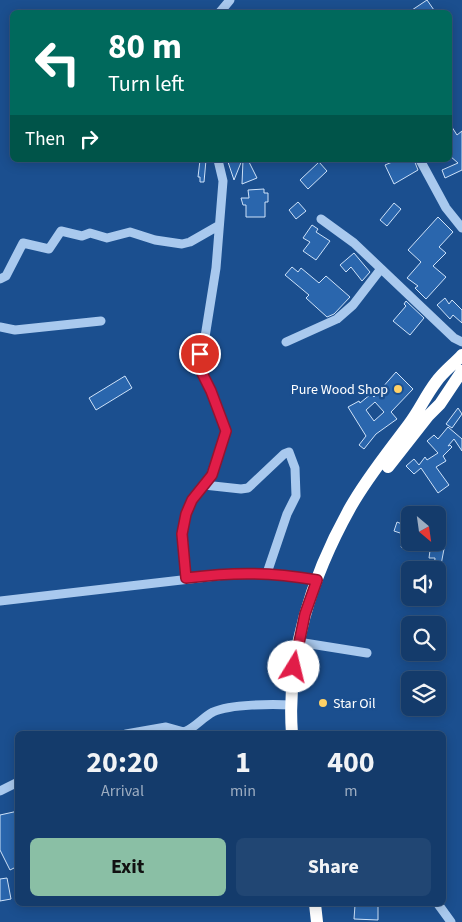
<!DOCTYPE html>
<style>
body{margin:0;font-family:"Source Sans 3",sans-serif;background:#214673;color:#f1f3f6;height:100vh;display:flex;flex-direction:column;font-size:19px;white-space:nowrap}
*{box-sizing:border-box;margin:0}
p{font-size:16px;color:#9dadc1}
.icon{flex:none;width:28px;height:28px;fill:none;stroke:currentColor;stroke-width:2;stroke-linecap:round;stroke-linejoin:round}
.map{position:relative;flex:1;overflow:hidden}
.panel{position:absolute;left:15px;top:731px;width:431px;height:175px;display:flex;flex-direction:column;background:#143b6b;border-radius:8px;box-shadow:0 2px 12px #0003,0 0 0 1px #33557e}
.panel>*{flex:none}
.top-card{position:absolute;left:10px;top:10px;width:442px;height:152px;border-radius:8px;box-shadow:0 2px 12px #0003,0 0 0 1px #33557e;background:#00695c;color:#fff;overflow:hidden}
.needle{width:32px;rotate:151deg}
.buttons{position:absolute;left:401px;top:506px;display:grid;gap:10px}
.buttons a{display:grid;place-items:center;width:45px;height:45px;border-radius:8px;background:#143b6b;box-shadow:0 2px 12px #0003,0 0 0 1px #33557e;font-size:25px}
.pin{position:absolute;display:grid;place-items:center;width:42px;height:42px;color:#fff;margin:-21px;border:2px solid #fff;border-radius:50%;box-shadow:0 1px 5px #0007}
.me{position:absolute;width:55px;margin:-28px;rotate:9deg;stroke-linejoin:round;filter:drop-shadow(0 0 4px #0008)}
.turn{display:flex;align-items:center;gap:18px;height:105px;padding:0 15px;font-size:22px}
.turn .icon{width:65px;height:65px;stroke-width:2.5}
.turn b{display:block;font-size:35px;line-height:42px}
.then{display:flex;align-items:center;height:48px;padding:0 15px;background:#0003;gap:10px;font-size:19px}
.eta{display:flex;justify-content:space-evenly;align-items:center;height:85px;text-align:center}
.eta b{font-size:30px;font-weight:700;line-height:35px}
.button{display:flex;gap:10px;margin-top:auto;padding:10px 15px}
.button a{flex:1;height:58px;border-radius:8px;background:#8abfa5;color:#111;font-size:20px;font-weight:700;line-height:58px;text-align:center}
.button a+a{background:#214673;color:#f1f3f6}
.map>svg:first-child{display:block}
.building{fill:#2a66ad;stroke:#cfe3fa;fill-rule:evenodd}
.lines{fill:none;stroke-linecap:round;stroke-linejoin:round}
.minor{stroke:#a9c9ee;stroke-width:9}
.highway{stroke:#fff;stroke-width:12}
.route-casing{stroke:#92132f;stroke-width:12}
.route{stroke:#e11d48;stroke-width:9}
.poi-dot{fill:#ffd166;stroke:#1b4f8f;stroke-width:2}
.labels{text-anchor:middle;stroke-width:5;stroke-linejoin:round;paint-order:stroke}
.poi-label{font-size:14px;fill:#fff;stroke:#1b4f8f;text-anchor:end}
</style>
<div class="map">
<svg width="462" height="922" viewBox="0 0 462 922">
<rect width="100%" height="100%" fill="#1b4f8f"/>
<path class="building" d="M427,0l7,10 -3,2h-22z
M450,124l7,11 5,-4v39l-17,8 -3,-8 16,-7 -8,-7z
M200,160h6l-2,22h-4v-5h-2z
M233,160h9l-8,20 -6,-18z
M243,160h5l9,18 -15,6z
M397,160h17l4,10 -24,14 -9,-19z
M319,162l8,9 -19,18 -8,-9z
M264,189v4h4v9h-3v15h-19v-12h-3l-2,-7h8l-1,-8z
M298,202l8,9 -10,8 -7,-9z
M394,203l7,6 -14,17 -7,-6z
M438,217l15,15 -14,15 7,6 -13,13 13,11 -20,22 -11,-11 3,-2 -11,-8 14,-16 -13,-12z
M312,225l6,4 -2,3 14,9 -14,19 -13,-9 7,-9 -7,-4z
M354,253l16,19 -8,9 -11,-14 -5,5 -6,-7z
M292,267l6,5 3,-4 18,15 7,-7 24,21 -16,17 -7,3 -21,-19 3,-3 -24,-20z
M445,298l4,6 3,-4 10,10v13l-9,-8 -3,4 -13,-14z
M406,301l18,17 -14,17 -17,-14 13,-15 -2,-2z
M396,372l17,17 -22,23 6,7 -21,15 -12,15 -5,-4 7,-9 -18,-29 11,-6 1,2 11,-9 3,3zM375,402l9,10 -10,9 -8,-11z
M125,376l7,12 -36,22 -7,-12z
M458,408l4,6 -10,14 -6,-4z
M448,427l14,12v12l-8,-12 -6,7 2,-1 2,2 -9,9 3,5 -10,6 13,18 -11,8 -17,-25 -7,6 -8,-8 8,-7 5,6 6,-8 2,3 11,-7 -11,-12 7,-6 4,4z
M397,522l12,5 1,-2v17h2l-3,8 -8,-3 5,-12 -12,-4z
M431,543l12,1 -1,4 2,1 -4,21h-6l1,-12h-6z
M18,811v55l-8,4 -10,-20v-35z
M7,878l4,21 -11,2v-22z
M365,904h13v16l-24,-1 1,-14h10z"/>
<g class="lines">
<path class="minor" d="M220,12l10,-12
M420,160l26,48 16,20
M321,219l33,24 100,95 8,4
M0,279l6,-3 17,-33 26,6 12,-18 21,5 8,-3 17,5 23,-6 25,8 27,4 8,-2 28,-16
M0,327l15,3 86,-9
M286,342l51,-23 16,-14 27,-35
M204,485l37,4 7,-1 36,-34 5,-2 6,16 1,28 -9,18 -20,59
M186,578l-3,-44 3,-20 6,-14 19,-25 15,-44 -15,-40 -10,-20 -2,-10 6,-24 11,-69 7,-87 -5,-21
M0,601l242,-28h25l50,7
M298,642l69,11
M126,734l40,-7 18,5c11,-4 19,-15 29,-20 18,-8 59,-8 79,-7
M0,791l18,-9
M438,904l13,18"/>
<path class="highway" d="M388,467l40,-51 12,-12 22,-33
M292,734c-6,-79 20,-158 58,-226 16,-29 39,-57 59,-84 10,-13 17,-29 27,-42 7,-10 18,-18 26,-27
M315,904l2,18"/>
</g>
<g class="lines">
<g class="route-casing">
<path id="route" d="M200,354l1,17 10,20 15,40 -14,44 -20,25 -6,14 -4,20 4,44c49,-6 82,-6 131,2l-12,34 -11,53"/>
</g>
<use href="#route" class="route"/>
</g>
<g class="poi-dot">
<circle cx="398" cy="389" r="5"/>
<circle cx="323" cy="703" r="5"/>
</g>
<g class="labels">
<g class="poi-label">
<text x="388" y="394">Pure Wood Shop</text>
<text x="333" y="708" text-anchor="start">Star Oil</text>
</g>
</g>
</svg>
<div class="buttons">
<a><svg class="needle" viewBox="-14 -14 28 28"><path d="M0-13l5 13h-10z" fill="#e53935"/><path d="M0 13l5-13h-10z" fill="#9dadc1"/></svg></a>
<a><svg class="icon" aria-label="sound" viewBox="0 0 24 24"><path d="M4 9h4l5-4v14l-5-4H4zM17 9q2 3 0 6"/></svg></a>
<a><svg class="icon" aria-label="search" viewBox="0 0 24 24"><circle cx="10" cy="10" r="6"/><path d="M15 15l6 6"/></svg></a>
<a><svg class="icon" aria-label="layers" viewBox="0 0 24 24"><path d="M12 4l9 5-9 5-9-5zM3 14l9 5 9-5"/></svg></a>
</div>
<div class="pin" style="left:200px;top:354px;background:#d93025"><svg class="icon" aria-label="arrive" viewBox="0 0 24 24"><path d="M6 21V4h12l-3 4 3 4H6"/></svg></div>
<svg class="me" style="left:294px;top:667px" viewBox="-20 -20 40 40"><circle r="19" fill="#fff"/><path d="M0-13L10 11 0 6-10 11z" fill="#e11d48"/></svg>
<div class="top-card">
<div class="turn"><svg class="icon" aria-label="left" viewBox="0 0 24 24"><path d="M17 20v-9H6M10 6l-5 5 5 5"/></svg><div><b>80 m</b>Turn left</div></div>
<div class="then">Then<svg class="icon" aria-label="right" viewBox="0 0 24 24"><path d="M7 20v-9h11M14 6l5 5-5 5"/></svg></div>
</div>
<section class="panel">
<div class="eta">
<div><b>20:20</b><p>Arrival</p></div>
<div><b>1</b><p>min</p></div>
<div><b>400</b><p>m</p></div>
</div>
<div class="button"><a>Exit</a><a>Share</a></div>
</section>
</div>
